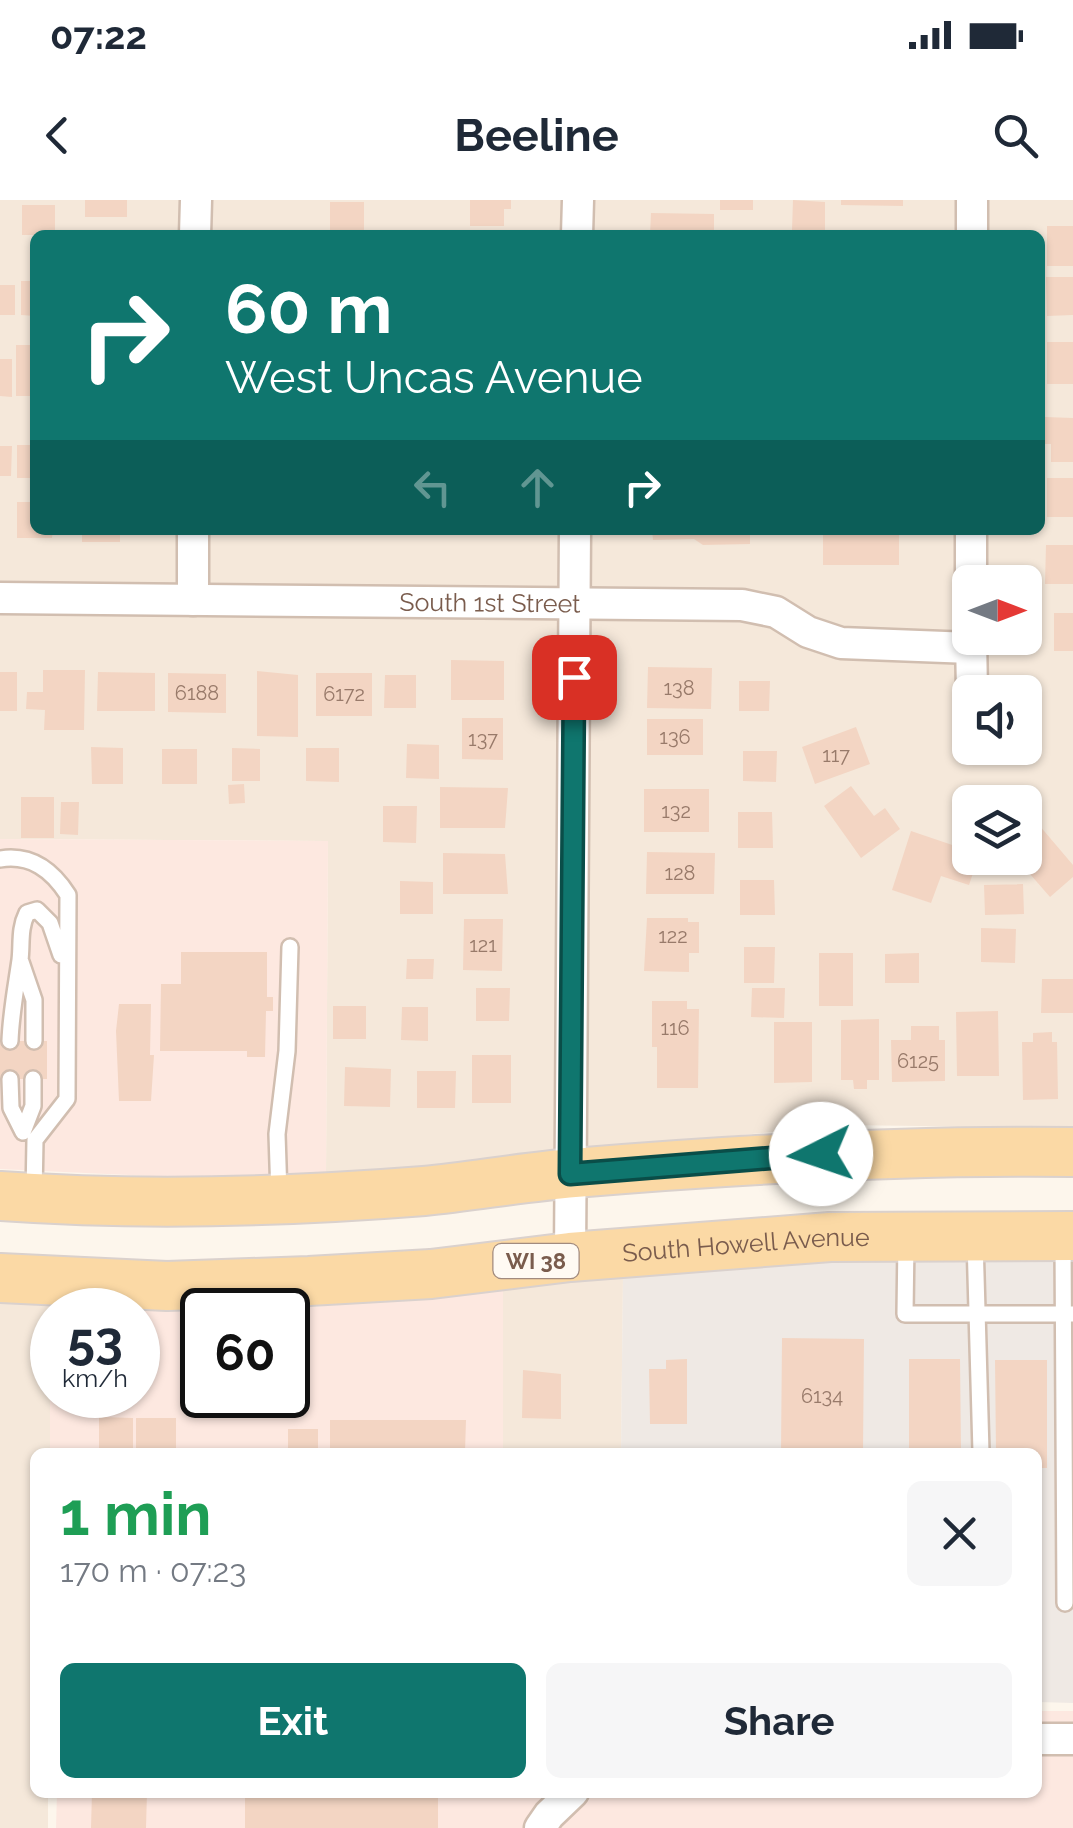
<!DOCTYPE html>
<meta charset="utf-8">
<style>
body{margin:0;font-family:Raleway,sans-serif;background:#f6f6f7;color:#1f2937;height:100vh;display:flex;flex-direction:column;font-size:38px;white-space:nowrap}
*{box-sizing:border-box;margin:0}
p{font-size:32px;color:#747a83}
.icon{flex:none;width:55px;height:55px;fill:none;stroke:currentColor;stroke-width:2;stroke-linecap:round;stroke-linejoin:round}
.map{position:relative;flex:1;overflow:hidden}
.side{position:absolute;left:30px;top:1248px;width:1012px;height:350px;display:flex;flex-direction:column;background:#fff;border-radius:15px;box-shadow:0 2px 8px #0004}
.side>*{flex:none}
.hud{position:absolute;left:30px;top:30px;width:1015px;height:305px;border-radius:15px;box-shadow:0 2px 8px #0004;background:#0f766e;color:#fff;overflow:hidden}
.needle{width:65px;rotate:90deg}
.buttons{position:absolute;left:952px;top:365px;display:grid;gap:20px}
.buttons a{display:grid;place-items:center;width:90px;height:90px;border-radius:15px;background:#fff;box-shadow:0 2px 8px #0004;font-size:50px}
.speed{position:absolute;left:30px;top:1088px;display:flex;gap:20px;font-size:50px;font-weight:700;text-align:center}
.speed>*{display:grid;place-content:center;width:130px;height:130px;border-radius:50%;background:#fff;box-shadow:0 2px 8px #0004;line-height:1}
.speed small{font-size:25px;font-weight:400}
.speed .limit{border:5px solid #111;border-radius:15px;background:#fff;color:#111}
.pin{position:absolute;display:grid;place-items:center;width:85px;height:85px;color:#fff;margin:-42px;border-radius:20px;box-shadow:0 5px 15px #0006}
.me{position:absolute;width:110px;margin:-55px;rotate:266deg;stroke-linejoin:round;filter:drop-shadow(0 0 8px #0008)}
.turn{display:flex;align-items:center;gap:35px;height:210px;padding:0 30px;font-size:45px}
.turn .icon{width:130px;height:130px;stroke-width:2.5}
.turn b{display:block;font-size:70px;line-height:85px}
.lanes{display:flex;align-items:center;height:95px;padding:0 30px;background:#0003;justify-content:center;gap:50px;direction:ltr}
.lanes .off{opacity:.35}
.round{display:grid;place-items:center;flex:none;width:105px;height:105px;border-radius:15px;background:#f6f6f7}
.summary{display:flex;align-items:center;justify-content:space-between;height:170px;padding:0 30px}
h1{font-size:60px;font-weight:700;line-height:75px;color:#1e9e55}
.cta{display:flex;gap:20px;margin-top:auto;padding:20px 30px}
.cta a{flex:1;height:115px;border-radius:15px;background:#0f766e;color:#fff;font-size:40px;font-weight:700;line-height:115px;text-align:center}
.cta a+a{background:#f6f6f7;color:#1f2937}
.status{display:flex;justify-content:space-between;align-items:center;height:70px;padding:0 50px;background:#fff;direction:ltr}
.status svg{height:28px;fill:currentColor}
header{display:flex;justify-content:space-between;align-items:center;height:130px;padding:0 30px;background:#fff;font-size:45px;font-weight:700}
.map>svg:first-child{display:block}
.residential{fill:#f5e8da;fill-rule:evenodd}
.commercial{fill:#fde8e0;fill-rule:evenodd}
.industrial{fill:#efe9e4}
.building{fill:#f3d5c3}
.lines{fill:none;stroke-linecap:round;stroke-linejoin:round}
.service-casing{stroke:#d1beb0;stroke-width:20}
.minor-casing{stroke:#d1beb0;stroke-width:35}
.primary-casing{stroke:#dad1cd;stroke-width:52}
.service{stroke:#fff;stroke-width:15}
.minor{stroke:#fff;stroke-width:30}
.primary{stroke:#fbd9a5;stroke-width:48}
.route-casing{stroke:#0a4d48;stroke-width:25}
.route{stroke:#0f766e;stroke-width:18}
.labels{text-anchor:middle;stroke-width:10;stroke-linejoin:round;paint-order:stroke}
.number-label{font-size:20px;fill:#987a6a}
.shield{fill:#fffaf3;stroke:#a28b7f;stroke-width:2.5}
.shield-label{font-size:22px;font-weight:bold;fill:#7a5c4d}
.street-label{font-size:25px;fill:#7a5c4d;stroke:#fffaf3}
</style>
<div class="status"><b>07:22</b><svg viewBox="0 0 49 12"><path d="M0 12V9h3v3zM5 12V6h3v6zM10 12V3h3v9zM15 12V0h3v12zM26 1h20v11H26zM47 4h2v5h-2z"/></svg></div>
<header><svg class="icon" aria-label="back" viewBox="0 0 24 24"><path d="M15 5l-7 7 7 7"/></svg>Beeline<svg class="icon" aria-label="search" viewBox="0 0 24 24"><circle cx="10" cy="10" r="6"/><path d="M15 15l6 6"/></svg></header>
<div class="map">
<svg width="1073" height="1628" viewBox="0 0 1073 1628">
<rect width="100%" height="100%" fill="#fdf6ec"/>
<path class="residential" d="M0,0h1073v928l-231,-3 -516,51 2,-335 -328,-2zM35,35h1005v295h-1005zM970,382h55v56h-55zM970,492h55v56h-55zM970,602h55v56h-55z
M623,1076l-2,176h-118v-162z
M0,1102l50,2v148h-15v340l13,1v35h-48z"/>
<path class="commercial" d="M0,639l328,2 -2,335h-176l-150,-7z
M503,1090v162h-453v-148l170,4 93,-1zM52,1110h86v85h-86zM202,1110h86v85h-86z
M1038,1511h35v117h-1017l1,-36h981z"/>
<path class="industrial" d="M792,1058h281v445l-35,-1v-250h-417l2,-176z"/>
<path class="building" d="M85,0h42v17h-42z
M470,0h41v9h-7v17h-34z
M720,0h33v10h-33z
M793,0l32,2v28h-33z
M841,0h62v6l-62,-1z
M330,2h34v30h-34z
M22,5h33v30h-33z
M651,13l63,1v21h-64z
M1047,26h26v40h-26z
M1046,77h27v38l-26,1z
M21,81h14v35l-14,-1z
M0,85h15v30h-15z
M1047,142h26v42h-26z
M16,145h19v51h-19z
M0,159h12v38l-12,-1z
M1045,217l28,1v44h-22v-18h-6z
M17,245h18v33h-18z
M0,246h12l-1,30h-11z
M1047,278h26v39h-26z
M17,302h18v28h18l-1,8h-35z
M82,330h38v12h-38z
M652,330h98v14l-47,1 -9,-6 -41,1z
M823,330h76v35h-76z
M1046,345h27v39h-28z
M1054,413h19v38h-19z
M451,460l53,1v39h-53z
M648,467l64,1 -1,41 -64,-1z
M43,470h42l-1,60h-40l1,-20 -19,-1 1,-17h16z
M257,471l41,4v62l-41,-1z
M0,472h17v39h-17z
M98,472l57,1v38h-58z
M168,473l58,1v39l-58,-1z
M316,473h56v43h-56z
M385,475h31v33h-32z
M739,481h31l-1,30h-30z
M462,518h41v42l-41,-1z
M647,519h56v36h-56z
M856,527l14,37 -55,20 -13,-37z
M407,544l32,1v34l-33,-1z
M91,547l32,1v36h-31z
M232,548l28,1v32h-28z
M306,548h33v34l-33,-1z
M162,549h35v35h-35z
M743,551h34l-1,31 -33,-1z
M244,584l1,19 -16,1 -1,-19z
M851,586l23,30 11,-8 15,21 -39,29 -37,-52z
M440,587l68,1 -3,40h-65z
M644,589h65v43h-65z
M21,597h33v41h-33z
M61,602h18l-1,33 -18,-1z
M383,606h34l-1,37 -33,-1z
M738,612h34l1,36h-35z
M1039,625l34,40v12l-23,20 -34,-39h9v-21z
M911,631l59,20v7h8l-9,27 -28,-9 -10,27 -39,-13z
M647,652l68,1 -1,41h-68z
M443,653l62,1 3,40h-65z
M740,680h34l1,35h-35z
M400,681l33,1v32h-33z
M1023,684l1,30 -39,1 -1,-30z
M647,718h41v4h11v31h-10v19l-45,-1z
M464,719h39l-1,52 -39,-1z
M981,728l35,1 -1,34 -34,-1z
M744,747h31l-1,36h-30z
M181,752h86v45h6v14h-7l-1,46h-18v-6h-87l1,-67h20z
M819,753h34v53h-34z
M919,753v30h-34v-29z
M407,759h27l-1,20h-27z
M1042,779h31v34h-32z
M476,788h34l-1,33h-33z
M752,788h33l-1,30 -33,-1z
M652,801h35v8h12l-1,79h-41v-41h-5z
M119,804h32l-1,51h4l-3,46h-32l-3,-70z
M333,806h33v33h-33z
M402,807h26v34l-27,-1z
M998,811l1,65h-42l-1,-64z
M879,819v61h-12v9h-13l-1,-9h-12v-60z
M774,822h38v60l-38,1z
M911,826h28v14h6v41l-53,1 -1,-42h20z
M1052,832v10h5l1,57 -35,1 -1,-58h11v-9z
M0,841h47v38h-47z
M472,855h39v48h-39z
M345,867l46,2 -1,38 -46,-1z
M417,871h39l-1,37h-38z
M782,1138l82,1 -1,113h-82z
M687,1159v65h-37l-1,-55h17v-9z
M909,1159h51l1,93h-52z
M995,1160h52v108h-9v-16h-42z
M523,1170l38,4v45l-39,-1z
M99,1217l34,1v34h-34z
M136,1218h40v34h-40z
M330,1220h136l-1,32h-135z
M288,1229h30v23h-30z
M92,1592h55l-1,36h-55z
M245,1592h193v36h-193z"/>
<g class="lines">
<g class="service-casing">
<path id="service" d="M0,659c31,-5 52,11 68,36l-1,204 -32,41 -1,55
M21,762l13,38v41
M10,841c1,-28 6,-53 10,-81 2,-16 -1,-31 7,-47l10,-3 13,13 11,32
M10,879l1,29 12,24
M23,932l10,-26v-27
M279,995l-2,-61 10,-83 3,-104
M975,1040l6,212
M1063,1040l2,363
M906,1041l-1,73h168"/>
</g>
<g class="minor-casing">
<g id="minor">
<path d="M195,35l1,-35"/>
<path d="M577,35l1,-35"/>
<path d="M972,35v-35"/>
<path d="M971,382v-52"/>
<path id="s1" d="M0,398l742,7 34,7 32,20 33,11 130,5"/>
<path d="M193,400v-70"/>
<path d="M971,438l1,54"/>
<path d="M570,1057l5,-727"/>
<path d="M1038,1539h35"/>
<path d="M540,1628l9,-13 24,-23"/>
</g>
</g>
<g class="primary-casing">
<g id="primary">
<path d="M0,996c141,10 283,6 424,-5 50,-5 100,-14 150,-18 166,-14 332,-23 499,-21"/>
<path id="s2" d="M0,1078l167,8 142,-5 122,-7 139,-17 260,-20 243,-1"/>
</g>
</g>
<use href="#service" class="service"/>
<use href="#minor" class="minor"/>
<use href="#primary" class="primary"/>
</g>
<g class="lines">
<g class="route-casing">
<path id="route" d="M574,477l-4,497 251,-20"/>
</g>
<use href="#route" class="route"/>
</g>
<g class="labels">
<g class="number-label">
<text x="679" y="495">138</text>
<text x="197" y="500">6188</text>
<text x="344" y="501">6172</text>
<text x="675" y="544">136</text>
<text x="483" y="546">137</text>
<text x="836" y="562">117</text>
<text x="676" y="618">132</text>
<text x="680" y="680">128</text>
<text x="673" y="743">122</text>
<text x="483" y="752">121</text>
<text x="675" y="835">116</text>
<text x="918" y="868">6125</text>
<text x="822" y="1203">6134</text>
</g>
<rect class="shield" x="493.5" y="1044" width="85" height="34" rx="8"/>
<g class="shield-label">
<text x="536" y="1069">WI 38</text>
</g>
<g class="street-label">
<text dy="9" stroke="none"><textPath href="#s1" startOffset="490">South 1st Street</textPath></text>
<text dy="9" stroke="none"><textPath href="#s2" startOffset="748">South Howell Avenue</textPath></text>
</g>
</g>
</svg>
<div class="buttons">
<a><svg class="needle" viewBox="-14 -14 28 28"><path d="M0-13l5 13h-10z" fill="#e53935"/><path d="M0 13l5-13h-10z" fill="#747a83"/></svg></a>
<a><svg class="icon" aria-label="sound" viewBox="0 0 24 24"><path d="M4 9h4l5-4v14l-5-4H4zM17 9q2 3 0 6"/></svg></a>
<a><svg class="icon" aria-label="layers" viewBox="0 0 24 24"><path d="M12 4l9 5-9 5-9-5zM3 14l9 5 9-5"/></svg></a>
</div>
<div class="speed"><div>53<small>km/h</small></div><div class="limit">60</div></div>
<div class="pin" style="left:574px;top:477px;background:#d93025"><svg class="icon" aria-label="arrive" viewBox="0 0 24 24"><path d="M6 21V4h12l-3 4 3 4H6"/></svg></div>
<svg class="me" style="left:821px;top:954px" viewBox="-20 -20 40 40"><circle r="19" fill="#fff"/><path d="M0-13L10 11 0 6-10 11z" fill="#0f766e"/></svg>
<div class="hud">
<div class="turn"><svg class="icon" aria-label="right" viewBox="0 0 24 24"><path d="M7 20v-9h11M14 6l5 5-5 5"/></svg><div><b>60 m</b>West Uncas Avenue</div></div>
<div class="lanes"><svg class="icon off" aria-label="left" viewBox="0 0 24 24"><path d="M17 20v-9H6M10 6l-5 5 5 5"/></svg><svg class="icon off" aria-label="ahead" viewBox="0 0 24 24"><path d="M12 20V5M6 11l6-6 6 6"/></svg><svg class="icon" aria-label="right" viewBox="0 0 24 24"><path d="M7 20v-9h11M14 6l5 5-5 5"/></svg></div>
</div>
<section class="side">
<div class="summary"><div><h1>1 min</h1><p>170 m · 07:23</p></div><a class="round"><svg class="icon" aria-label="close" viewBox="0 0 24 24"><path d="M6 6l12 12M18 6L6 18"/></svg></a></div>
<div class="cta"><a>Exit</a><a>Share</a></div>
</section>
</div>
